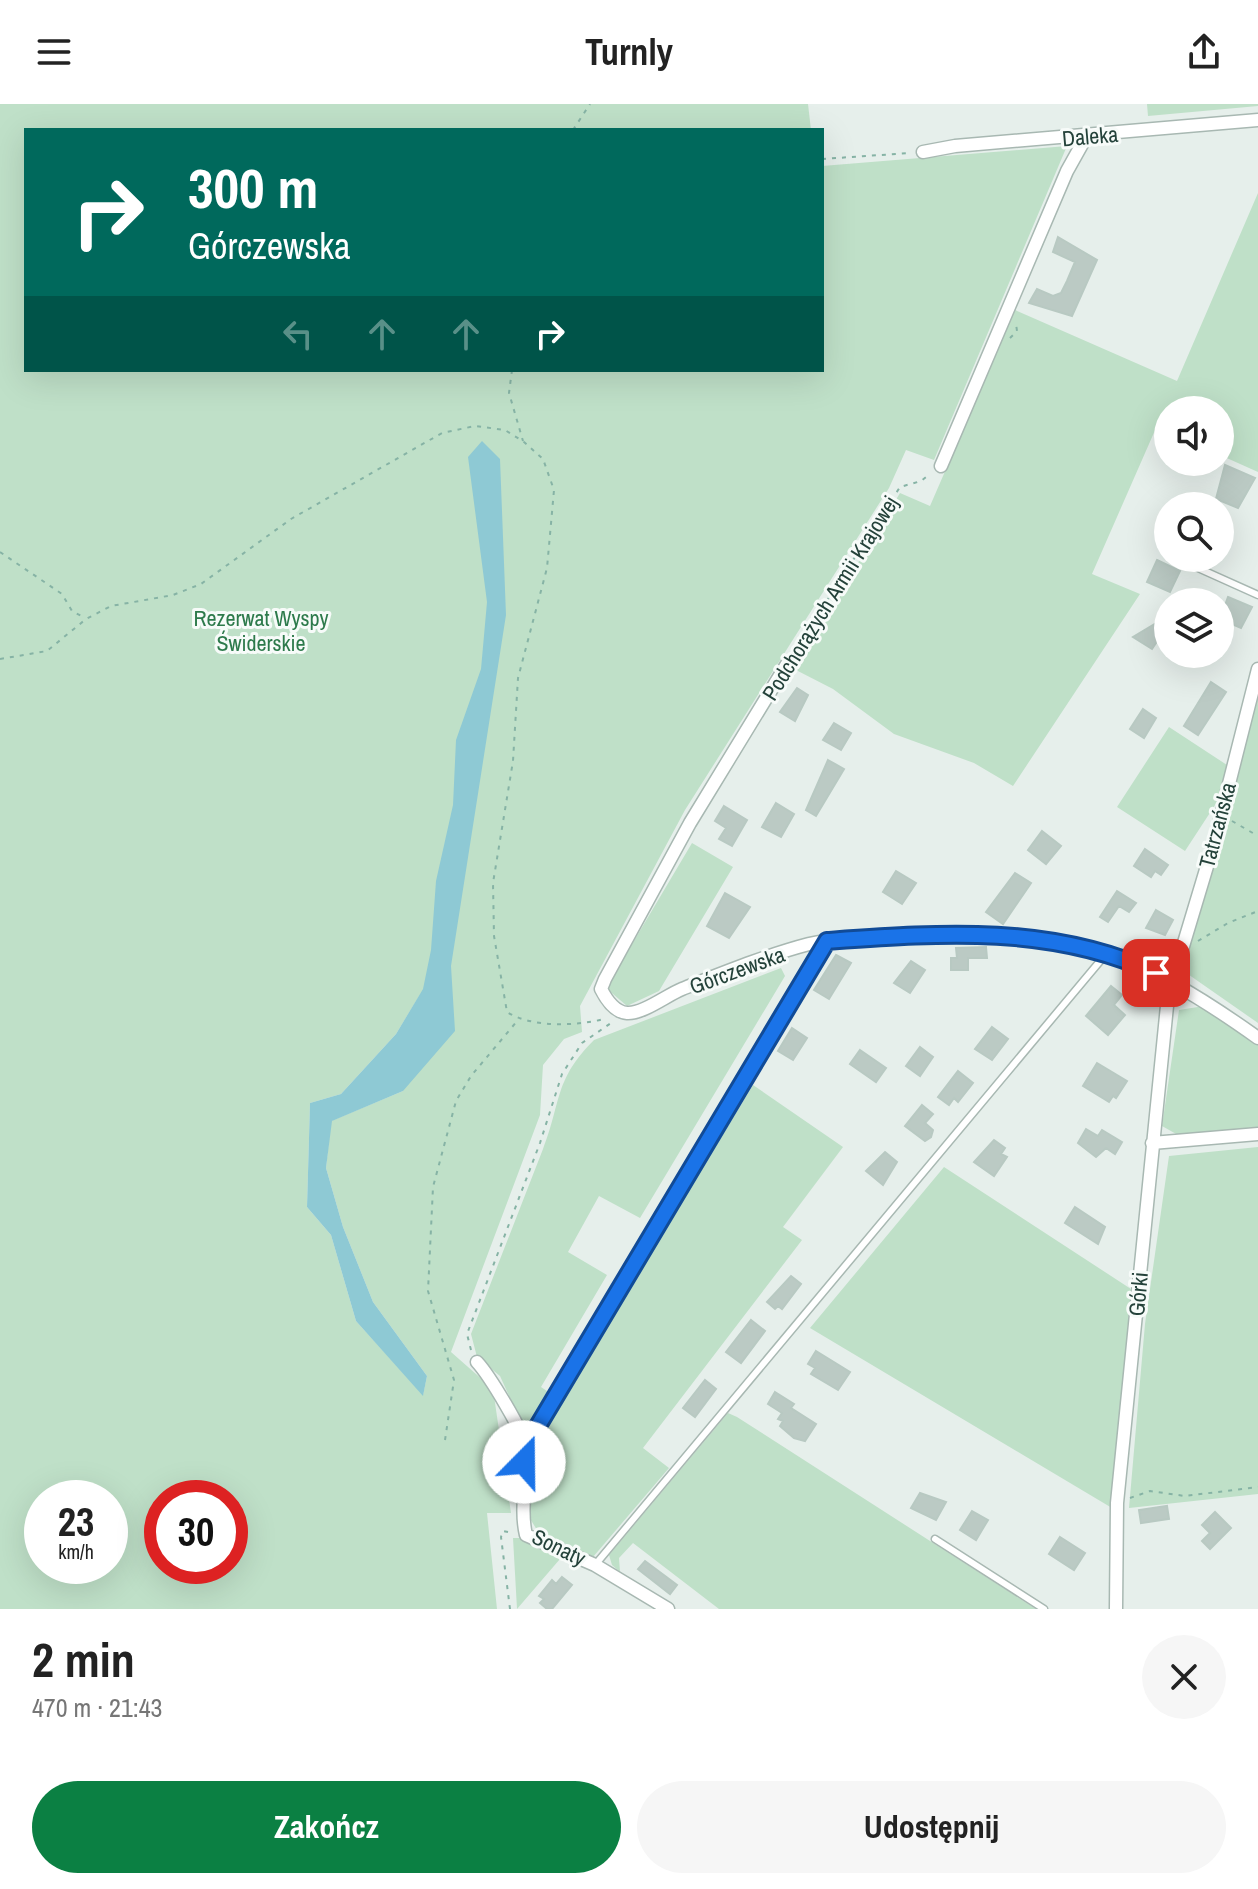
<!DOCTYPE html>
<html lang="pl">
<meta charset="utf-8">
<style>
body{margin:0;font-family:"Archivo Narrow",sans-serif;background:#f6f6f6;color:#222;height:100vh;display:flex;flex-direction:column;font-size:30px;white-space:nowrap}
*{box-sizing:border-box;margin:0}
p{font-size:26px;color:#767676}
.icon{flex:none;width:44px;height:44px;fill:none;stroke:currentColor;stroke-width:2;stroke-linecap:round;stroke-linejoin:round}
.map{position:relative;height:1505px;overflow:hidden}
.sheet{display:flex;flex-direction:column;background:#fff;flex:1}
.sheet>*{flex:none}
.guide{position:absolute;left:24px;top:24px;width:800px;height:244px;border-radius:0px;box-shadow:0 8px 32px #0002;background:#00695c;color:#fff;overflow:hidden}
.tools{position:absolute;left:1154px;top:292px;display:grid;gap:16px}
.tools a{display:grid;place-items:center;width:80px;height:80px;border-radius:50%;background:#fff;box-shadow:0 8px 32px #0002;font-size:40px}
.speed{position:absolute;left:24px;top:1376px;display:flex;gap:16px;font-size:40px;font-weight:700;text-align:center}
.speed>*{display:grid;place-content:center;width:104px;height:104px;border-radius:50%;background:#fff;box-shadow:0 8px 32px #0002;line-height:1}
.speed small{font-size:20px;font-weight:400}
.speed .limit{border:12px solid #d22;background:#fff;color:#111}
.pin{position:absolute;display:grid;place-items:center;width:68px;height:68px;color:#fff;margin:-34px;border-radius:16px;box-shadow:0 4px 12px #0006}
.me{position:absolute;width:88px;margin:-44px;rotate:22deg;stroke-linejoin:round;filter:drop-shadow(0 0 6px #0008)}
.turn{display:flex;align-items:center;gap:28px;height:168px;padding:0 32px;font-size:36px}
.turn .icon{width:104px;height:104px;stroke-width:2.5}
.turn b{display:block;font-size:56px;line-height:68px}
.lanes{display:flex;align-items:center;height:76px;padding:0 32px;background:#0003;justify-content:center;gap:40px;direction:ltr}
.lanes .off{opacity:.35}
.round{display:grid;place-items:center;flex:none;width:84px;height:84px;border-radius:42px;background:#f6f6f6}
.overview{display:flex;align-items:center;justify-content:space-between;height:136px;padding:0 32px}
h1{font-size:48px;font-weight:700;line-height:60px}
.primary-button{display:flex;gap:16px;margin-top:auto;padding:16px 32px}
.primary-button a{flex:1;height:92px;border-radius:48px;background:#0b8043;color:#fff;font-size:32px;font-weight:700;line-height:92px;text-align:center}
.primary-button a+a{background:#f6f6f6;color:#222}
header{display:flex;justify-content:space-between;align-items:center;height:104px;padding:0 32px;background:#fff;font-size:36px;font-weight:700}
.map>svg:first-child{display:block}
.green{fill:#bfe0c8;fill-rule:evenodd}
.water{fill:#8ec9d4}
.building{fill:#bbcac4;stroke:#b8c9c2;stroke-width:2}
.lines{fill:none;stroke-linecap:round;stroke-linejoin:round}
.service-casing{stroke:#a8b8b2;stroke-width:9}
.minor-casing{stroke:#a8b8b2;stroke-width:15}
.path{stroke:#86b3a5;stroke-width:2;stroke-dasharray:4 6;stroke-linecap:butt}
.service{stroke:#fff;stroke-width:6}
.minor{stroke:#fff;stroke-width:12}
.route-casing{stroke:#114b97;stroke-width:20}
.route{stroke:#1a73e8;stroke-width:14}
.labels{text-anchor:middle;stroke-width:6;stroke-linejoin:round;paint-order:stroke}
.street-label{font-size:22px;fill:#24423a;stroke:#f7fbf9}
.park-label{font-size:22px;fill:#2d7a4b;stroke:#f7fbf9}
</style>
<header><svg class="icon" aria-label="menu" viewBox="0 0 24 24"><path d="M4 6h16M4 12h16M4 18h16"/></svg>Turnly<svg class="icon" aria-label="share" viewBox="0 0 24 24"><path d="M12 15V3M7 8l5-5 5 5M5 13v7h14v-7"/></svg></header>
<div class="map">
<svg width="1258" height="1505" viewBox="0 0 1258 1505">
<rect width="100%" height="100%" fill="#e6efeb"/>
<path class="green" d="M0,0h808l3,26h-785v240h796v-204l245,-20 -133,314 -28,-10 -17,38 -204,322 -105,196 2,26 -18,7 -21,26 -3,50 -89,237 42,37 18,124h-24l10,96h-497zM421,889l-18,98 -72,30 -5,47 17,59 30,75 54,74 -4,19 -67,-74 -25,-86 -24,-28 3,-104 31,-9 55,-60zM42,1394h68v68h-68zM162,1394h68v68h-68z
M1147,0h111v2l-110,10z
M1258,89v279l-38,-17v-45h-52v23l-12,-5 -64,146 48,20 -127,192 -39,-23 -80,-29 -61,-45 -39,-20 106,-176 30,13 85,-196 162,71z
M1258,583v336l-76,-53z
M1169,623l58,38 -10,37 -32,49 -68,-44z
M692,739l41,24 -74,124 -32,15 -21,-18z
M781,864l4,8 -145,242 -41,-22 -31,56 39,23 -66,112 9,6 -24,40 -26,-57 -23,-19 -6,-23c24,-62 48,-123 72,-185 19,-49 11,-69 51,-109z
M1204,902l54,38v83l-80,8 -16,-9 17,-116z
M753,981l90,62 -60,80 19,13 -159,208 26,20 -76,89 -56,-27 -8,-13 4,-71z
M1258,1043v347l-129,14 16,-184 24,-168z
M944,1063l187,122 -19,219 -302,-180z
M728,1309l9,4 299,192h-317l-86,-66 -14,15 1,14 -8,-7 -3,-10z
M513,1434h11l36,21 -43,50z"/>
<path class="water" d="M482,337l18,18 6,156 -55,351 4,65 -52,60 -71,30 -6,47 17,59 30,75 54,74 -4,20 -67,-75 -25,-86 -24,-28 3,-104 31,-9 55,-60 27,-45 8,-39 5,-69 17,-76 3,-65 25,-71 6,-67 -19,-145z"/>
<path class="building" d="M1058,133l39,23 -25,56 -43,-13 8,-14 16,7 8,-3 6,-12 8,-19 -22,-10z
M1225,361l30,13 -17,30 -22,-9z
M1157,456l23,11 -10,21 -23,-10z
M1228,493l24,10 -11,21 -21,-9z
M1158,518l4,12 -10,15 -19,-12z
M1211,578l15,10 -28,43 -14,-9z
M797,584l11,7 -13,26 -15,-9z
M1143,605l13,9 -12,20 -14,-9z
M834,619l17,10 -10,17 -18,-10z
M828,656l16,9 -28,47 -10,-6z
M776,699l18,11 -13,23 -19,-10z
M724,702l23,14 -15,26 -13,-7 7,-11 -11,-7z
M1042,727l19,15 -15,18 -18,-14z
M1145,745l23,16 -7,10 -6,-4 -4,6 -17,-11z
M896,767l20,12 -14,21 -19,-12z
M1015,769l16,10 -28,41 -17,-12z
M1117,787l19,12 -7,9 -10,-6 -11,16 -8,-5z
M725,789l25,14 -21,31 -22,-12z
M1156,806l17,10 -8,15 -19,-7z
M986,843l1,11h-19v12h-17v-12h6l-1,-10z
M836,851l15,8 -22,36 -15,-9z
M911,857l14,9 -15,23 -16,-10z
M1111,882l11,9 -8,10 11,10 -17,20 -22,-19z
M992,923l16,12 -16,21 -17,-11z
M792,924l15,10 -14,22 -15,-9z
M920,943l13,10 -13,19 -14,-10z
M860,946l26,18 -10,14 -26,-18z
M1097,959l30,18 -11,17 -3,-2 -4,6 -26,-16z
M958,967l15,12 -15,19 -4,-4 -5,7 -11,-8z
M922,1001l11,9 -8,9 8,7 -2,7 -6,4 -20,-15z
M1086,1025l12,7 4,-6 20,12 -7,12 -9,-6 -10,9 -18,-14z
M994,1036l11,8 -4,6 6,3 -13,19 -20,-14z
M885,1048l12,10 -14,23 -17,-14z
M1075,1103l30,20 -7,17 -33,-21z
M791,1172l10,8 -19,25 -4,-3 -3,3 -8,-7z
M751,1216l14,11 -24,32 -15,-11z
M816,1247l34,21 -12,18 -27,-16 4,-6 -7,-4z
M705,1276l11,9 -21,28 -12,-9z
M775,1288l19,12 -3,4 25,16 -11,17 -11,-3 -14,-12 3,-5 -5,-2 4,-6 -14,-9z
M920,1389l26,9 -10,18 -25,-12z
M1167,1402l2,13 -28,4 -2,-13z
M972,1407l16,9 -12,20 -16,-10z
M1215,1408l16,16 -21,21 -8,-8 8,-8 -8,-8z
M1060,1433l25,16 -11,17 -25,-16z
M645,1457l32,24 -7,9 -32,-25z
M562,1473l10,8 -20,24h-5l-7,-6 4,-4 -5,-3 13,-16 4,4z"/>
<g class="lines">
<g class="service-casing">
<path id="service" d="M1198,464l60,27
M526,1342l301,-505
M935,1435l109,70
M595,1461l511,-611"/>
</g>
<g class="minor-casing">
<path id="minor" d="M923,48l32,-6 303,-26
M941,362l126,-295 19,-34
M787,560l-97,159 -85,156 -4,10c5,10 13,23 26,24 16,1 40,-18 55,-24 41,-16 85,-34 127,-45 34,-8 73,-6 109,-8 153,-6 215,13 340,102
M1152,1039l106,-9
M477,1258c12,13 47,70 49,86 3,28 -7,57 0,87l69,30 73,44
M1116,1505l1,-106 51,-507 46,-153 44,-174"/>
</g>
<path class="path" d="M573,26l17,-26
M822,55l88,-6
M1010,234l7,-7 -1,-7
M512,266l-3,23 14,48
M0,448l62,42 10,17 13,7
M794,548l106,-165 21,-6 9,-7
M0,555l47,-8 39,-32 25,-13 62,-11 28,-11 90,-65 151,-86 33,-7 30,4 19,12 19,17 11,31 -7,78 -29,110 -5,83 -20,122 1,53 13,76c25,16 70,14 97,7
M1232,717l26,15
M1198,837l30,-18 30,-12
M471,1246l-4,-16 73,-191 22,-69 20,-31 29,-20
M445,1336l9,-60 -26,-89 5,-104 23,-86 15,-25 47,-56
M1130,1394l20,-7 35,5 73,-9
M510,1505l-9,-72 2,-6 10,2"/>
<use href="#service" class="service"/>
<use href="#minor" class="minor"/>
</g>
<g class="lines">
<g class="route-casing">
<path id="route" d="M524,1358l2,-16 301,-505c112,-8 225,-17 329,32"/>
</g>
<use href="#route" class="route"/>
</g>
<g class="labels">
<g class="street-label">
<text transform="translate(1090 32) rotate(-5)" y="8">Daleka</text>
<text transform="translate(830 494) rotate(-58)" y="8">Podchorążych Armii Krajowej</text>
<text transform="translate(1217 721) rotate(-75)" y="8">Tatrzańska</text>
<text transform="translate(737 866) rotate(-20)" y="8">Górczewska</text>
<text transform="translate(1138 1190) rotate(-85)" y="8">Górki</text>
<text transform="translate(559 1443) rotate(26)" y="8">Sonaty</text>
</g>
<g class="park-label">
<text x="261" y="522">Rezerwat Wyspy<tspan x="261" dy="25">Świderskie</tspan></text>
</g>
</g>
</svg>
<div class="tools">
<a><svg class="icon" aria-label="sound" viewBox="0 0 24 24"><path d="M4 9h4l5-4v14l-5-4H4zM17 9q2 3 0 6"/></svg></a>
<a><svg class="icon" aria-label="search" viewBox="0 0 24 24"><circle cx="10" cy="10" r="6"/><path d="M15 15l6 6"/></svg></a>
<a><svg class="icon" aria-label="layers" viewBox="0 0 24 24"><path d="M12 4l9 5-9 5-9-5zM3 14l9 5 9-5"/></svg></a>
</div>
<div class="speed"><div>23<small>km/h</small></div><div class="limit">30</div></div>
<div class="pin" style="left:1156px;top:869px;background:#d93025"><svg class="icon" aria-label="arrive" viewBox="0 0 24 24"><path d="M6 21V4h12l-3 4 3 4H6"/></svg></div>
<svg class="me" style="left:524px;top:1358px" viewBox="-20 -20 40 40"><circle r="19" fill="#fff"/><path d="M0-13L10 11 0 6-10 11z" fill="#1a73e8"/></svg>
<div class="guide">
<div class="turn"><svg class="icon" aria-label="right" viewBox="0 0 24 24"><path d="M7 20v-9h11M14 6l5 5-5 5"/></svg><div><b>300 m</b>Górczewska</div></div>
<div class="lanes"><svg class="icon off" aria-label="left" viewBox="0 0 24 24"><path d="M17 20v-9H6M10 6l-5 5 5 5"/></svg><svg class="icon off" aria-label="ahead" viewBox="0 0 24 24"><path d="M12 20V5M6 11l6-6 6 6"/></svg><svg class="icon off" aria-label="ahead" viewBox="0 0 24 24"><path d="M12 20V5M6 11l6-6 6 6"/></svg><svg class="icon" aria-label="right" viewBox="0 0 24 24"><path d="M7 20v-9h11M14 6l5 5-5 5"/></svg></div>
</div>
</div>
<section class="sheet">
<div class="overview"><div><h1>2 min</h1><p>470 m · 21:43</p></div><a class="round"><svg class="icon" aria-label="close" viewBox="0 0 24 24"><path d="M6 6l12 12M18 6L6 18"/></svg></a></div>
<div class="primary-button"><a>Zakończ</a><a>Udostępnij</a></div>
</section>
